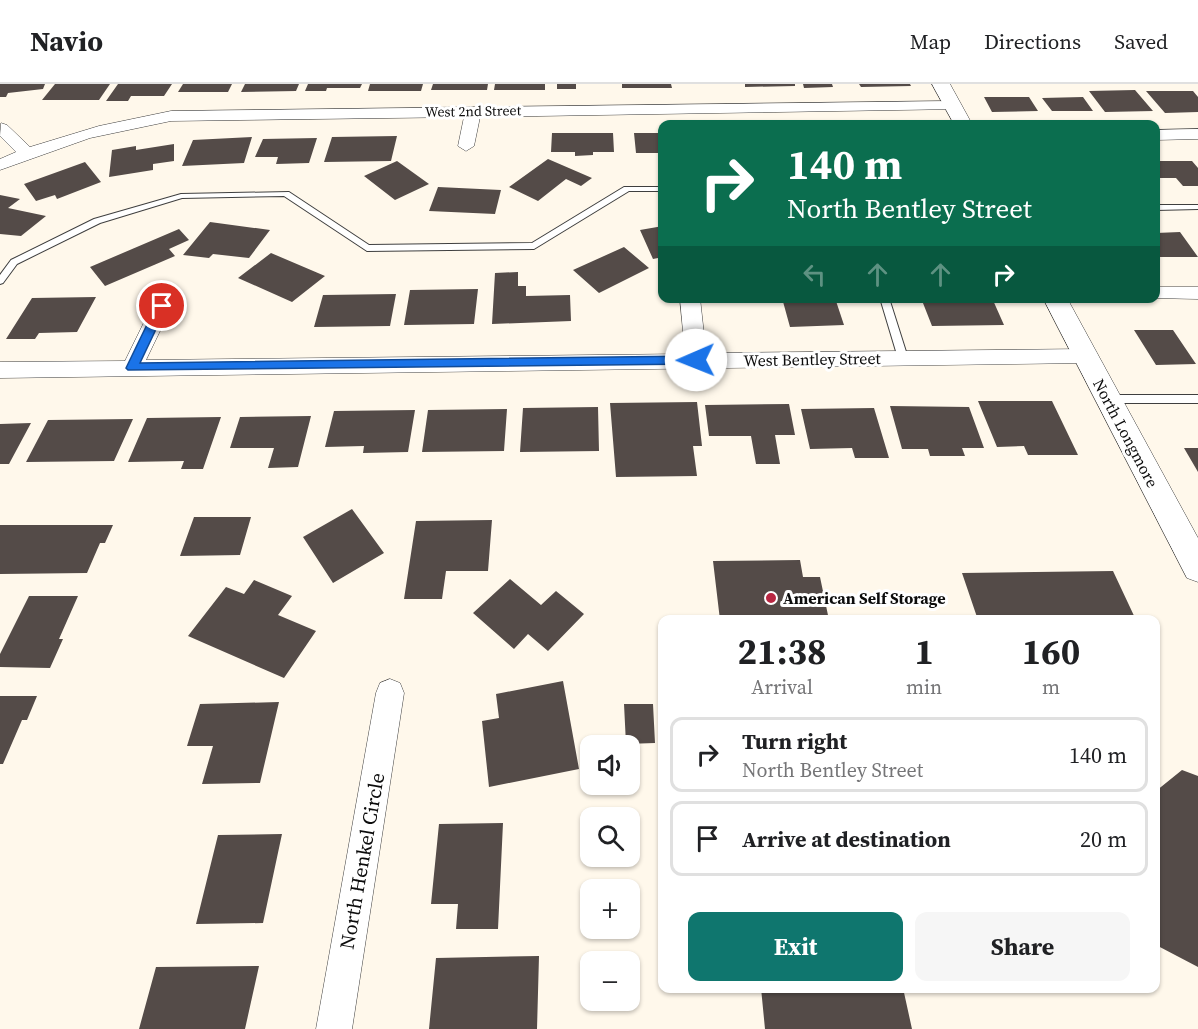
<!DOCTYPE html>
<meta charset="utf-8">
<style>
body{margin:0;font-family:"Source Serif 4",serif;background:#f6f6f6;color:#202124;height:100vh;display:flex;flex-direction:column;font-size:22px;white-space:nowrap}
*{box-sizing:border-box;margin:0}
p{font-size:20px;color:#757577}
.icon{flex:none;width:33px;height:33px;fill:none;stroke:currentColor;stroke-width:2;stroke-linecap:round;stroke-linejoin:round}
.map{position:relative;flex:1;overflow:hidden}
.details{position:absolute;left:658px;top:531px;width:502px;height:378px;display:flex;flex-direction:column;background:#fff;border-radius:12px;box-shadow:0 2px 4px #0004}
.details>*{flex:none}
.banner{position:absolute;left:658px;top:36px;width:502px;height:183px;border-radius:12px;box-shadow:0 2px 4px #0004;background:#0b6e4f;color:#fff;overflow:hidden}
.buttons{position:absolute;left:580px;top:651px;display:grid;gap:12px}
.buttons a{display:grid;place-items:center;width:60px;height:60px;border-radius:12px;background:#fff;box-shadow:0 2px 4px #0004;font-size:30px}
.pin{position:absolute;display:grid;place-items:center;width:51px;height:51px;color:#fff;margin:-26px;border:3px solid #fff;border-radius:50%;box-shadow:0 2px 6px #0007}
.me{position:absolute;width:66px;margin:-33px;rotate:269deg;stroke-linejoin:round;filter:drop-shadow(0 0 4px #0008)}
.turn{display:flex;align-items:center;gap:21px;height:126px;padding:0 30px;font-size:27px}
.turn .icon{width:78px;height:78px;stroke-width:2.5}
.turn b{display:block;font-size:42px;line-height:51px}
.lanes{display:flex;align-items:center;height:57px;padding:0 30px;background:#0003;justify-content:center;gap:30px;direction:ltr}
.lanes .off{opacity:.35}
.eta{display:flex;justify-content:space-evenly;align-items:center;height:102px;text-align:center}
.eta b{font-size:36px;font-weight:700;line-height:42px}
.cta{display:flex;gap:12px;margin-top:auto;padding:12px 30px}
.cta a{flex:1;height:69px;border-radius:12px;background:#0f766e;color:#fff;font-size:24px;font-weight:700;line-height:69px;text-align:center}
.cta a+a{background:#f6f6f6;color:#202124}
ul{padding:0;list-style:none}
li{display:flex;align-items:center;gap:18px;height:75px;margin:0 12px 9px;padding:0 18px;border:3px solid #e0e0e0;border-radius:12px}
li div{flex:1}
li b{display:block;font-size:22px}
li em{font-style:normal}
header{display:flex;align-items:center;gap:36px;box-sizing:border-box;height:84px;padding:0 30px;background:#fff;border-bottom:2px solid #e0e0e0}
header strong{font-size:28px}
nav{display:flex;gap:33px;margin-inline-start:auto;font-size:21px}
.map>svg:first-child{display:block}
.building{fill:#544b48}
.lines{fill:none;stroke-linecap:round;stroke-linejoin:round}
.service-casing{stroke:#3f3f3f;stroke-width:2}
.minor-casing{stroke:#3f3f3f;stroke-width:1}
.tertiary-casing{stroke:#3f3f3f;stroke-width:1}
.service{fill:#fff;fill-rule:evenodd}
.minor{fill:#fff;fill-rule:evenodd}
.tertiary{fill:#fff;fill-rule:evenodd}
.route{fill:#1a73e8;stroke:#114b97;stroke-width:1.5}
.poi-dot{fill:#b82742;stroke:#fff;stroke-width:2}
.labels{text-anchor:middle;stroke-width:6;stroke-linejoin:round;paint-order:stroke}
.far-street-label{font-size:14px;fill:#0c0c0c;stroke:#fff}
.street-label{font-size:16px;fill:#0c0c0c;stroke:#fff}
.poi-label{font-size:16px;font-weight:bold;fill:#0c0c0c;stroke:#fff;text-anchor:start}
.near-street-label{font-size:20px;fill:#0c0c0c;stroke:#fff}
</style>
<header>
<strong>Navio</strong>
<nav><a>Map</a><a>Directions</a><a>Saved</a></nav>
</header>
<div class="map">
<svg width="1198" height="945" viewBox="0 0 1198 945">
<rect width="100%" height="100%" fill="#fff8eb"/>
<path class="building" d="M0,0h45l-2,5 -35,4 -2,4h-6z
M55,0h55l-11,16h-57z
M118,0h54l-8,12h-33l-3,5h-22z
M183,0h49l-4,8h-50z
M245,0h54l-3,7 -55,1z
M308,0h54l-2,4h-33l-1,3h-21z
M370,0h53l-2,7h-53z
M433,0h55l-1,6h-56z
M495,0h50v6h-51z
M557,0h19v5h-19z
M622,0h49l1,4h-50z
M745,0h50v2l-50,1z
M803,0h29l1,3 -29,1z
M859,0h51l1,2 -50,1z
M1135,6l18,21 -48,1 -16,-21z
M1146,7h47l5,6v15l-33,1z
M984,13h45l9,14 -46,1z
M1083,13l10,14h-41l-10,-13z
M552,49h61l1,19h-21v3l-18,1v-4h-24z
M634,49h29v20h-27z
M397,52l-6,25 -67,1 8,-25z
M252,53l-8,26 -62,3 11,-26z
M317,54l-8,25 -33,1 2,-7h-23l8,-18z
M174,60v17l-21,3v6l-44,7 3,-27 24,-4v4z
M548,75l44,19 -11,8 -15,-7 -28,22 -29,-14z
M397,77l32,23 -34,16 -31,-24z
M1156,77h36l6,7v18h-15l-7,-8h-20z
M85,78l16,20 -44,17 -2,-4 -19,6 -12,-17z
M438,103l63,3 -6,24 -66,-3z
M0,111l20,4 -12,9 38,8 -25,20 -21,-2z
M210,138l60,8 -21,28 -36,-4 -4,4 -26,-3z
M663,142v31l-10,2 -13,-29z
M179,145l10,11 -20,9 6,7 -70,30 -15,-19z
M1180,148l18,25h-42v-24z
M624,163l25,21 -50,25 -26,-23z
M271,169l54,23 -33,26 -54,-24z
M518,188v14h8v10l44,-1 1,26 -79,3 3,-51z
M478,205l-4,35 -70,1 6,-35z
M396,210l-6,32 -76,1 9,-32z
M96,213l-19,35 -38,1 -4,6h-29l26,-41z
M782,214h53l9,27 -54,2z
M921,214h71l12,27 -72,1z
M1134,246h39l23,34 -40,1z
M978,317h74l26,54h-50l-4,-9 -27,1z
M697,318l5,44h-9l4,30 -81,1 -6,-74z
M789,320l6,31h-20l5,29h-24l-5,-28h-42l-4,-31z
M890,322l79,1 15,41h-22l3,8h-35l-2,-7h-26z
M598,323l1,44 -79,1 3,-44z
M874,324l15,50h-34l-3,-10 -42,1 -9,-40z
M507,325l-3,42 -82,1 6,-42z
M415,326l-7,42 -45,1 1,-7 -39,1 9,-36z
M311,332l-13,51 -30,1 6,-20h-44l10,-31z
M221,333l-18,52h-22l3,-8 -56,1 19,-44z
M133,335l-19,42 -88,1 22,-42z
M31,339l-22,41h-9v-40z
M1184,364h14v24z
M352,425l32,44 -51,30 -30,-46z
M194,433h57l-11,38 -60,1z
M492,436l-4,51h-42l-4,28h-38l12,-78z
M0,441h113l-8,18h-5l-13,30 -87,1z
M800,476l3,17h17l9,43h-109l-7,-59z
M1113,487l23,49h-158l-16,-47z
M510,495l31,26 15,-14 28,23 -36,37 -20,-17 -14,15 -41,-36z
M254,496l38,16 -14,19 38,16 -32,47 -96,-42 38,-49 18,7z
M29,512h49l-19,43h4l-13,29 -50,-1v-13z
M563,597l16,88 -90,18 -7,-66 17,-3 -3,-24z
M0,612h37l-10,24h-5l-19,44h-3z
M279,618l-19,81 -58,1 11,-38h-26l13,-42z
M624,620h29l2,39 -29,1z
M1182,686l16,6v191l-42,-22v-154z
M503,739l-5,106h-42l2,-25h-27l8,-80z
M282,750l-19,89 -67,1 22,-89z
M539,872l-2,73h-108l7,-71z
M259,882l-14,63h-106l17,-62z
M761,904h142l9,41h-147z"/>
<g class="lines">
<g class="service-casing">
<path id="service" d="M624,103h39v4h-34l-95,58 -167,2 -83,-55 -102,2 -82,25 -83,41 -14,19 -3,1v-9l11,-15 83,-41 87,-25 108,-2 80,53 163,-2z
M1156,121h42v4l-42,1z
M880,214h9l19,60 -2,2h-6l-2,-2z
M1108,311h90v8h-90l-5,-4z"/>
</g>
<g class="minor-casing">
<path id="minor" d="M953,17l8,5 -3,3 -478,8 -6,29 -8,5 -8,-5 6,-29 -293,4 -81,17 -90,32v-11l16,-7 -16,-16 1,-13 6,2 23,22 69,-21 72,-15z
M1198,45v10l-42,1v-10z
M1156,203h42v12l-46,-1h4z
M680,214h20l6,55 379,-4 7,2 3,5 -3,5 -7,2 -1085,15v-16l125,-1 27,-55 3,-5 7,-2 7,2 3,5 -26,54 539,-6z
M390,595l10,4 4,10 -52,336h-36l60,-336 4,-10z"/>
</g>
<g class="tertiary-casing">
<path id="tertiary" d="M932,0h18l22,40h-18z
M1043,214h24l131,240v44l-11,-4z"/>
</g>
<use href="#service" class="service"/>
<use href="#minor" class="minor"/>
<use href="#tertiary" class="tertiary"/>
</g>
<path class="route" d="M162,218l5,4 -27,57 556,-7 6,4 -6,4 -568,6 -2,-2 30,-62z"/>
<circle class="poi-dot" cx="771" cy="514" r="6"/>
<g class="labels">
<g class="far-street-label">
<text transform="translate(473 27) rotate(-1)" y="5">West 2nd Street</text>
</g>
<g class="street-label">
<text transform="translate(812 275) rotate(-1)" y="6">West Bentley Street</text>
<text transform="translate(1126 349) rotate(62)" y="6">North Longmore</text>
</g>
<g class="poi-label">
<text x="783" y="520">American Self Storage</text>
</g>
<g class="near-street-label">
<text transform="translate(362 777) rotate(-80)" y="7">North Henkel Circle</text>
</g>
</g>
</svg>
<div class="buttons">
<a><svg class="icon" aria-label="sound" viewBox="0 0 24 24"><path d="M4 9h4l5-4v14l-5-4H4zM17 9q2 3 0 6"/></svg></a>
<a><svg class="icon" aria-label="search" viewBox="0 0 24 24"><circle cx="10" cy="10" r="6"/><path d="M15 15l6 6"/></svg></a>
<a>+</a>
<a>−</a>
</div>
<div class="pin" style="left:162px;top:222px;background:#d93025"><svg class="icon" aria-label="arrive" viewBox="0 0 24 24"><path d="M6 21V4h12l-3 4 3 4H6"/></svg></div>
<svg class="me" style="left:696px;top:276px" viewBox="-20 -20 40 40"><circle r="19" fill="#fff"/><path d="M0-13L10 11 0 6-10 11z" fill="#1a73e8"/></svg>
<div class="banner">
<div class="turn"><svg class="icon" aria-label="right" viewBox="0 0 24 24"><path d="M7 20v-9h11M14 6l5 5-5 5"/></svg><div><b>140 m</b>North Bentley Street</div></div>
<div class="lanes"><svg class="icon off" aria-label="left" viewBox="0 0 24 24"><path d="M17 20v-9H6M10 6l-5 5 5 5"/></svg><svg class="icon off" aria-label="ahead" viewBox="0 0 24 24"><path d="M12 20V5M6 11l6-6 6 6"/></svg><svg class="icon off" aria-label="ahead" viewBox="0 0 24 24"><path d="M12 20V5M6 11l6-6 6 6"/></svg><svg class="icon" aria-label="right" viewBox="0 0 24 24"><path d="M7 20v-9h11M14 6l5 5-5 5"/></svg></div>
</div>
<section class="details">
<div class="eta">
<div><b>21:38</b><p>Arrival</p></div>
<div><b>1</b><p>min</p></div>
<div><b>160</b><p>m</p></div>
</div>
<ul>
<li><svg class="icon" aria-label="right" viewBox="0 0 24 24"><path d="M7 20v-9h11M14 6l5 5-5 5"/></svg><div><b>Turn right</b><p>North Bentley Street</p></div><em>140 m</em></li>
<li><svg class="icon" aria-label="arrive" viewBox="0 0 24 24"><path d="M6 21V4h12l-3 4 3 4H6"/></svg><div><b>Arrive at destination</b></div><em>20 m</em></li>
</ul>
<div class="cta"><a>Exit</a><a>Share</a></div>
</section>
</div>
